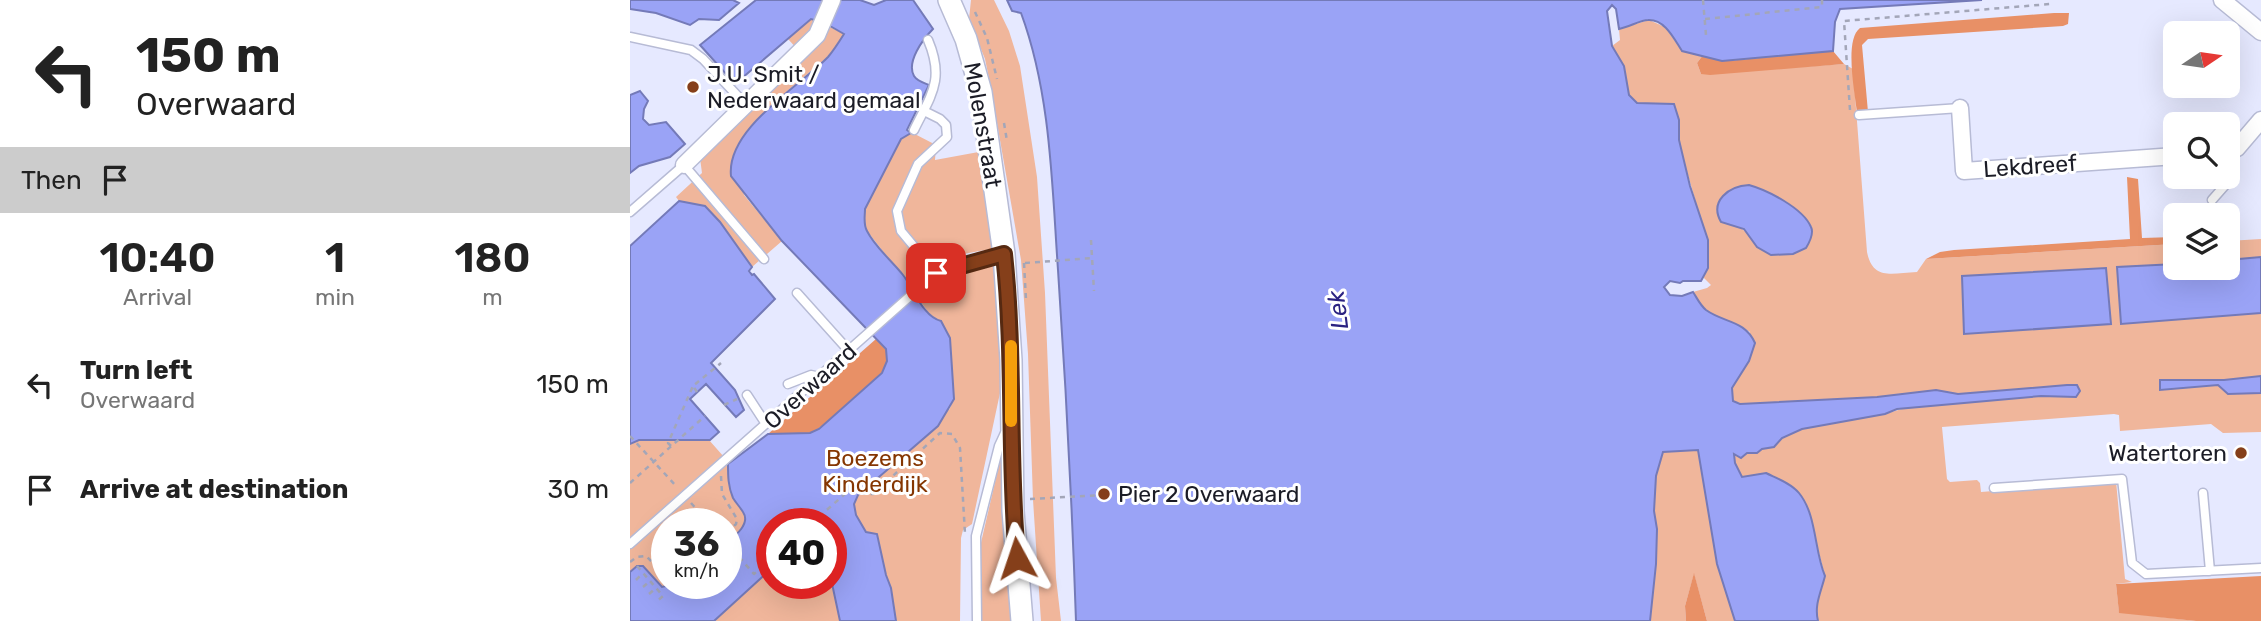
<!DOCTYPE html>
<style>
body{margin:0;font-family:Rubik,sans-serif;background:#f2f2f2;color:#222;height:100vh;display:flex;flex-direction:column;font-size:26px;white-space:nowrap}
*{box-sizing:border-box;margin:0}
p{font-size:23px;color:#767676}
.icon{flex:none;width:38px;height:38px;fill:none;stroke:currentColor;stroke-width:2;stroke-linecap:round;stroke-linejoin:round}
.map{position:relative;flex:1;overflow:hidden}
.panel{display:flex;flex-direction:column;background:#fff;width:630px}
.panel>*{flex:none}
.guide{background:#fff;color:#222;overflow:hidden}
.needle{width:46px;rotate:77deg}
.controls{position:absolute;left:1533px;top:21px;display:grid;gap:14px}
.controls a{display:grid;place-items:center;width:77px;height:77px;border-radius:10px;background:#fff;box-shadow:0 7px 28px #0002;font-size:35px}
.speed{position:absolute;left:21px;top:508px;display:flex;gap:14px;font-size:35px;font-weight:700;text-align:center}
.speed>*{display:grid;place-content:center;width:91px;height:91px;border-radius:50%;background:#fff;box-shadow:0 7px 28px #0002;line-height:1}
.speed small{font-size:18px;font-weight:400}
.speed .limit{border:10px solid #d22;background:#fff;color:#111}
.pin{position:absolute;display:grid;place-items:center;width:60px;height:60px;color:#fff;margin:-30px;border-radius:14px;box-shadow:0 4px 10px #0006}
.me{position:absolute;width:77px;margin:-38px;rotate:355deg;stroke-linejoin:round;filter:drop-shadow(0 0 5px #0008)}
.turn{display:flex;align-items:center;gap:24px;height:147px;padding:0 21px;font-size:32px}
.turn .icon{width:91px;height:91px;stroke-width:2.5}
.turn b{display:block;font-size:49px;line-height:60px}
.then{display:flex;align-items:center;height:66px;padding:0 21px;background:#0003;gap:14px;font-size:26px}
.eta{display:flex;justify-content:space-evenly;align-items:center;height:119px;text-align:center}
.eta b{font-size:42px;font-weight:600;line-height:49px}
ul{padding:0;list-style:none}
li{display:flex;align-items:center;gap:21px;height:105px;padding:0 21px}
li div{flex:1}
li b{display:block;font-size:26px}
li em{font-style:normal}
main{display:flex;flex:1;min-height:0}
.map>svg:first-child{display:block}
.green{fill:#f0b69b;fill-rule:evenodd}
.forest{fill:#e89066}
.water{fill:#9aa3f6;stroke:#747ab8;stroke-width:2}
.lines{fill:none;stroke-linecap:round;stroke-linejoin:round}
.service-casing{stroke:#b7bbd5;stroke-width:11}
.minor-casing{stroke:#b7bbd5;stroke-width:19}
.tertiary-casing{stroke:#b7bbd5;stroke-width:24}
.path{stroke:#a3a6b8;stroke-width:2.5;stroke-dasharray:5 5;stroke-linecap:butt}
.service{stroke:#fff;stroke-width:8}
.minor{stroke:#fff;stroke-width:16}
.tertiary{stroke:#fff;stroke-width:21}
.route-casing{stroke:#562911;stroke-width:18}
.route{stroke:#853f1a;stroke-width:12}
.slow{stroke:#f59e0b;stroke-width:12}
.poi-dot{fill:#853f1a;stroke:#fff;stroke-width:2.5}
.labels{text-anchor:middle;stroke-width:6;stroke-linejoin:round;paint-order:stroke}
.poi-label{font-size:23px;fill:#1b1c26;stroke:#fff;text-anchor:start}
.street-label{font-size:23px;fill:#1b1c26;stroke:#fff}
.park-label{font-size:23px;fill:#853602;stroke:#fff}
.water-label{font-size:24px;font-style:italic;fill:#2b2382;stroke:#fff}
</style>
<main>
<section class="panel">
<div class="guide">
<div class="turn"><svg class="icon" aria-label="left" viewBox="0 0 24 24"><path d="M17 20v-9H6M10 6l-5 5 5 5"/></svg><div><b>150 m</b>Overwaard</div></div>
<div class="then">Then<svg class="icon" aria-label="arrive" viewBox="0 0 24 24"><path d="M6 21V4h12l-3 4 3 4H6"/></svg></div>
</div>
<div class="eta">
<div><b>10:40</b><p>Arrival</p></div>
<div><b>1</b><p>min</p></div>
<div><b>180</b><p>m</p></div>
</div>
<ul>
<li><svg class="icon" aria-label="left" viewBox="0 0 24 24"><path d="M17 20v-9H6M10 6l-5 5 5 5"/></svg><div><b>Turn left</b><p>Overwaard</p></div><em>150 m</em></li>
<li><svg class="icon" aria-label="arrive" viewBox="0 0 24 24"><path d="M6 21V4h12l-3 4 3 4H6"/></svg><div><b>Arrive at destination</b></div><em>30 m</em></li>
</ul>
</section>
<div class="map">
<svg width="1631" height="621" viewBox="0 0 1631 621">
<rect width="100%" height="100%" fill="#e6e9ff"/>
<path class="green" d="M341,0h23l15,31 11,35 17,111 8,116 11,285 5,43h-20l-8,-121 -5,-146 -7,-94 -31,-177 -5,-24 -16,-40z
M181,19l19,5v3l14,7 -15,22 -43,36 -35,35 -16,23 9,45 38,46 -30,26 -32,-45 -15,-16 -26,-5 -3,-4 26,-24 -2,-15 100,-106 -12,-13z
M1019,20l16,7 17,24 21,4 -6,8 4,11 143,-10 9,5 14,183c6,29 25,21 50,20l9,-13 249,-15v20l-58,3 5,57 139,-11v63l-37,4 -64,1v9l58,-5 10,9 33,-1v39l-38,1 -12,-9 -91,7 -1,-16 -5,-1 -172,13 5,52 3,3 27,-2 3,3 1,9 135,-11 9,98 7,3 -16,2 3,28 77,9h-378l-2,-9 1,-12 8,-24 -16,-62 -9,-20 -24,-16 -34,-1 -7,-14 -1,-9 23,-1 5,-4 12,-2 8,-9 20,-9 83,-15 27,-8 129,-10 35,1 -9,-12 -109,9 -22,-4 -59,7 -103,6c-14,-1 -29,3 -41,-2l-1,-13 7,-13 11,-43c-14,-10 -35,-12 -48,-25 -3,-4 -6,-11 -9,-15l14,-4 4,-3 -8,-8c14,-26 -18,-102 -23,-134 -3,-13 -2,-25 -6,-38l-37,-2 -8,-8 -5,-29 -12,-20 8,-6 -1,-11zM1111,186l46,16 25,25 -19,27c-45,7 -30,-25 -68,-31l1,-31zM1476,268l4,56 -145,10z
M277,130l29,15 -1,15 49,-9 10,97c-16,4 -47,8 -61,14 -10,5 -13,17 -22,25l-44,-56 -3,-11 1,-11 36,-70 9,-7z
M1631,239v18l-33,3v-19z
M360,264l6,5 10,122 -6,2 -28,131 -9,6 -2,8 -1,83h-330v-177l9,-4h70l15,17 4,9 40,-32h25l26,-5 93,-80 37,61 5,-11 -3,-51 -1,-9 -9,-17 -8,-3 -15,-21 27,-21zM37,523h59v60h-59zM142,523h59v60h-59z
M1068,450l19,114 18,57h-28l-13,-47 -9,32 1,15h-36l6,-57 1,-35 -3,-18 2,-35 7,-24z
M372,452l14,169h-35l-1,-74z"/>
<path class="forest" d="M1424,13h15l-1,11 -5,2 -195,13 -6,6 6,67 -11,1c-2,-20 -13,-73 3,-85z
M1203,51l11,13 -134,11 -9,-1 -4,-11 6,-8 24,6z
M1497,177l11,2 4,59 33,-1v7l-249,15 14,-7 14,-2 176,-11z
M246,339l10,11c1,7 1,14 -3,21 -7,10 -60,58 -71,61 -13,5 -30,2 -44,2z
M1064,573l13,48h-21l-1,-15z
M1631,576v45h-65l-77,-8 -3,-29z"/>
<path class="water" d="M0,0h103l6,3 -20,17 -20,-1 -9,6 -34,-12 -26,-4z
M126,0h104l14,5 12,-5h27l20,29c-10,10 -27,33 -19,47 3,5 10,7 15,9l-22,45 4,3 -10,6 -36,70c0,7 -2,15 2,22 8,16 25,30 36,44 11,14 20,42 38,46l9,17 4,61 -16,27 -80,69 -4,9 2,11 10,17 11,2 9,41 5,13 5,33h-56l-9,-42v-56h-59v45l-58,53h-84v-49l7,-6h6l19,21 17,-4h47v-40c9,-7 25,-19 17,-31 -3,-5 -7,-9 -10,-14 -5,-12 -5,-22 -5,-34l40,-30 42,-1 9,-4 63,-56 5,-12 -1,-12 -104,-108 -51,-65c-5,-47 68,-89 97,-119 6,-7 11,-15 16,-23l-14,-8v-2l-19,-5 -76,65 -35,-39z
M377,0h975l-142,9 -5,13 -2,29 -111,10 -40,-10c-8,-12 -17,-32 -34,-31 -7,0 -19,7 -29,9l-3,-20 -4,-4 -5,6 5,35 12,20 5,29 8,8 37,1 5,16v20l11,46 18,54v28l-7,13h-18l-3,2 -10,-2 -6,6 6,8 12,1 11,-4c4,6 7,13 13,18 18,13 39,10 49,33l-6,18 -17,27 1,13 7,3 137,-7 59,-7 22,4 109,-9h10l3,6 -4,6 -35,-1 -144,13 -12,5 -83,15 -20,9 -8,9 -12,2 -5,4h-10l-6,5 -7,-4 1,9 7,14 24,-4c10,5 25,10 33,20 18,22 15,57 26,83 -4,16 -11,29 -7,45h-83l-18,-57 -19,-114 -35,2 -7,24 -2,35 3,18 -1,35 -6,57h-574c-4,-117 -10,-234 -18,-351 -6,-84 -7,-176 -37,-257l-9,-2z
M10,91l8,10 -4,8 -1,10 6,6 17,-3 19,22 -15,13 -31,9 -9,7v-78z
M1119,185c18,5 54,23 62,42 3,6 -2,16 -5,21l-13,6 -22,1 -14,-8 -13,-18 -23,-7c-12,-21 8,-36 28,-37z
M49,201l26,5 15,16 32,45 -3,4 3,4 2,-1 21,25 -64,64 24,27 9,20 -8,7 -30,-33 -16,15 29,33 -9,8h-71l-9,4v-198z
M1631,257v56l-140,11 -4,-57 58,-3v4h53v-8z
M1476,268l5,56 -147,10 -2,-58z
M1631,376v17l-33,1 -10,-9 -58,5v-10h64z"/>
<g class="lines">
<g class="service-casing">
<path id="service" d="M0,37l61,13 12,9 43,46
M294,111l16,8 6,6 1,12 -29,27 -21,47 4,20 35,42
M1229,115l101,-7
M284,130c17,-35 31,-50 14,-90
M1582,200l22,-25 -2,-23
M0,212l54,-47 80,94
M167,293l52,58
M158,384l23,-9 9,2
M117,395l19,29
M1364,488l128,-9 10,84 14,11 115,-6
M1573,493l7,78
M0,544l306,-271 65,-18
M347,621l-1,-85 23,-90 6,-13"/>
</g>
<g class="minor-casing">
<path id="minor" d="M1592,0l39,32
M1330,108l4,63 211,-15
M1598,153l9,-5 24,-28
M54,165l133,-130 15,-35"/>
</g>
<g class="tertiary-casing">
<path id="tertiary" d="M319,0l17,39 15,53 23,162 7,106 2,151 9,110"/>
</g>
<path class="path" d="M1073,0l3,35
M345,12l12,26 10,41
M1075,19l117,-12v-7
M1220,110l-6,-89 206,-17v-4
M374,123l3,18
M461,240l3,51
M394,263l2,37
M395,263l67,-5
M67,392l-4,-6 28,-23
M94,405l13,-6
M0,436l47,51
M41,446l-3,-3 25,-57
M91,476l1,18 15,25 -1,5 -10,10
M0,483l75,-67
M471,486l1,20
M400,499l72,-4
M61,503l18,20
M182,523l34,-30 27,1 67,-61 12,1 8,14 5,86
M96,542l28,32 18,-15
M0,562l7,-5 9,-1 21,21
M7,566l26,30 -7,6
M6,580l7,-7
M13,587l7,-6
M19,594l7,-6"/>
<use href="#service" class="service"/>
<use href="#minor" class="minor"/>
<use href="#tertiary" class="tertiary"/>
</g>
<g class="lines">
<g class="route-casing">
<path id="route" d="M306,273l68,-19c11,101 4,203 13,304"/>
</g>
<use href="#route" class="route"/>
<path class="slow" d="M381,346v75"/>
</g>
<g class="poi-dot">
<circle cx="63" cy="87" r="7"/>
<circle cx="1611" cy="453" r="7"/>
<circle cx="474" cy="494" r="7"/>
</g>
<g class="labels">
<g class="poi-label">
<text x="77" y="82">J.U. Smit /<tspan x="77" dy="26">Nederwaard gemaal</tspan></text>
<text x="1597" y="461" text-anchor="end">Watertoren</text>
<text x="488" y="502">Pier 2 Overwaard</text>
</g>
<g class="street-label">
<text transform="translate(353 125) rotate(80)" y="8">Molenstraat</text>
<text transform="translate(1400 166) rotate(-4)" y="8">Lekdreef</text>
<text transform="translate(180 386) rotate(-42)" y="8">Overwaard</text>
</g>
<g class="park-label">
<text x="245" y="466">Boezems<tspan x="245" dy="26">Kinderdijk</tspan></text>
</g>
<g class="water-label">
<text transform="translate(708 310) rotate(-97)" y="8">Lek</text>
</g>
</g>
</svg>
<div class="controls">
<a><svg class="needle" viewBox="-14 -14 28 28"><path d="M0-13l5 13h-10z" fill="#e53935"/><path d="M0 13l5-13h-10z" fill="#767676"/></svg></a>
<a><svg class="icon" aria-label="search" viewBox="0 0 24 24"><circle cx="10" cy="10" r="6"/><path d="M15 15l6 6"/></svg></a>
<a><svg class="icon" aria-label="layers" viewBox="0 0 24 24"><path d="M12 4l9 5-9 5-9-5zM3 14l9 5 9-5"/></svg></a>
</div>
<div class="speed"><div>36<small>km/h</small></div><div class="limit">40</div></div>
<div class="pin" style="left:306px;top:273px;background:#d93025"><svg class="icon" aria-label="arrive" viewBox="0 0 24 24"><path d="M6 21V4h12l-3 4 3 4H6"/></svg></div>
<svg class="me" style="left:387px;top:558px" viewBox="-20 -20 40 40"><path d="M0-17L14 15 0 8-14 15z" fill="#853f1a" stroke="#fff" stroke-width="4"/></svg>
</div>
</main>
